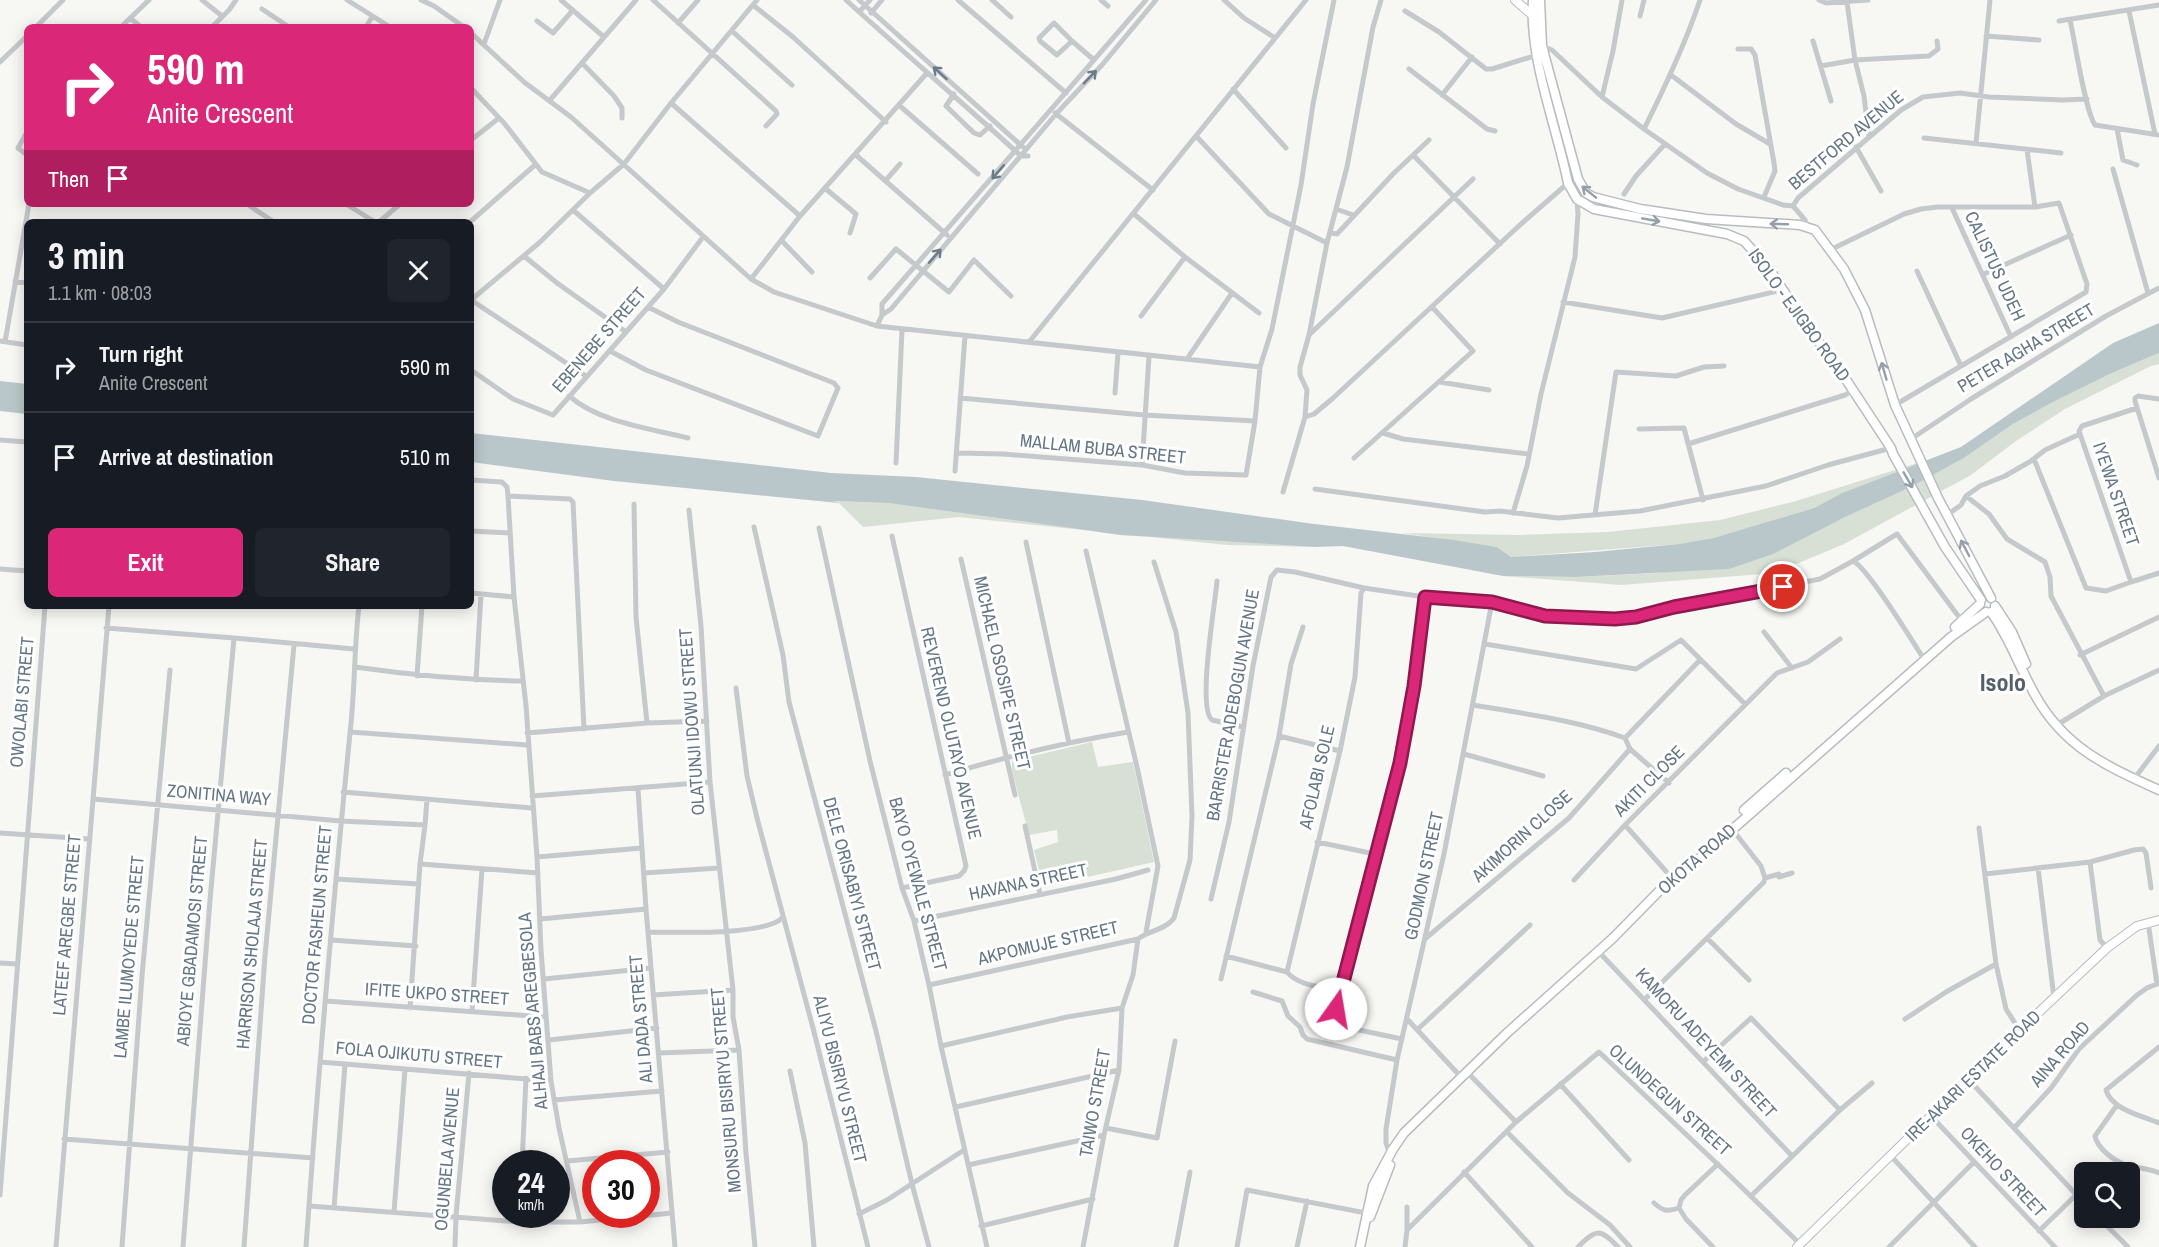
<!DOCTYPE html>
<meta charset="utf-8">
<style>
body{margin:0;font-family:"Archivo Narrow",sans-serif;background:#20242c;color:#f1f3f6;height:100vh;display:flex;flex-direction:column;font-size:22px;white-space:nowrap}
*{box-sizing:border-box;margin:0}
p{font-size:20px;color:#9ea1a6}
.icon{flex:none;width:33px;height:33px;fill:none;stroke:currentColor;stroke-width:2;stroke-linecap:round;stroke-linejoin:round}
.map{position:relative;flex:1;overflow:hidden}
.sheet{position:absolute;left:24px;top:219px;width:450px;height:390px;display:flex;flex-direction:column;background:#171b24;border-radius:9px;box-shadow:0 3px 15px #0003}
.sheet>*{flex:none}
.banner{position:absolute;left:24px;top:24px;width:450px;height:183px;border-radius:9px;box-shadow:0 3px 15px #0003;background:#db2777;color:#fff;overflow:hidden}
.tools{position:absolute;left:2074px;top:1162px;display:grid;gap:12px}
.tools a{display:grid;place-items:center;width:66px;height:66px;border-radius:9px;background:#171b24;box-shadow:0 3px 15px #0003;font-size:30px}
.speed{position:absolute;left:492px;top:1150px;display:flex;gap:12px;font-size:30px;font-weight:700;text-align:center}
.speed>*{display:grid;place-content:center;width:78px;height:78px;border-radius:50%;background:#171b24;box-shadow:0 3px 15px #0003;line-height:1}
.speed small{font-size:15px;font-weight:400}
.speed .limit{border:9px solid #d22;background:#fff;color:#111}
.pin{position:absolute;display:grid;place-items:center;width:51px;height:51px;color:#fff;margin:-26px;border:3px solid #fff;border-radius:50%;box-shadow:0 2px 6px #0007}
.me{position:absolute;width:66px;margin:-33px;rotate:13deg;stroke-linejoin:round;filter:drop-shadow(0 0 4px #0008)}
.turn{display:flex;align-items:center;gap:21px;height:126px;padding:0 24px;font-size:27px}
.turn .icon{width:78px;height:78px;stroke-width:2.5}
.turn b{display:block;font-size:42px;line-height:51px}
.then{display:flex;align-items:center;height:57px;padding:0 24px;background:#0003;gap:12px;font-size:22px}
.round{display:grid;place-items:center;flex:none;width:63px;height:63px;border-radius:9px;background:#20242c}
.headline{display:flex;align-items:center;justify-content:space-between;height:102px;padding:0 24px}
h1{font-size:36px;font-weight:800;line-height:45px}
.button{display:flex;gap:12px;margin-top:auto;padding:12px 24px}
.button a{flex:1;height:69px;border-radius:9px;background:#db2777;color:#fff;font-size:24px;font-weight:800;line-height:69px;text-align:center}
.button a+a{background:#20242c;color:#f1f3f6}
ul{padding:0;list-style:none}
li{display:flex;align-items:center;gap:18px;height:90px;padding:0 24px;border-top:2px solid #363941}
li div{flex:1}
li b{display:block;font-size:22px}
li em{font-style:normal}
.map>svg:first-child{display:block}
.green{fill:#d8dfd5}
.water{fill:#bac7ca}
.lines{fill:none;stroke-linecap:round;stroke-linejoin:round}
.secondary-casing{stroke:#b7bcc1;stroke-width:10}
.primary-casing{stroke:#b8bcc0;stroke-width:11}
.street{stroke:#c5c9cc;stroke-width:5}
.secondary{stroke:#fff;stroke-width:8}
.primary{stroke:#fff;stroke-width:8}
.oneway{stroke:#6a7b8a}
.oneway2{stroke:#93a0aa}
.route-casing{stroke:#8e194d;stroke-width:15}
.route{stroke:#db2777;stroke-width:10}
.labels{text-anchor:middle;stroke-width:6;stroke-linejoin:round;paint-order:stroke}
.street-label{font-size:18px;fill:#657786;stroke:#fff}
.district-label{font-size:24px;font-weight:bold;fill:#53606b;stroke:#fff}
</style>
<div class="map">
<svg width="2159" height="1247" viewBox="0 0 2159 1247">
<rect width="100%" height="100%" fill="#f7f7f4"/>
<path class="green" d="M2159,353v11l-8,2 -86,43 -49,32 -45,34 -127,69 -69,29 -154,12 -118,-9 73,1 84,-4 183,-55 68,-31 53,-29 49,-34 42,-23 57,-28z
M1927,460l-85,33 -28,15 -101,30 -34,6 -168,13 -14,-10 -95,-14 118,2 88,-3 112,-12 76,-19z
M826,501l62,2 233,32 194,12 -88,-2 -268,-28 -96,10 -24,-24z
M1092,742l6,25 35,-5 21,100 -111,25 -9,-37 24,-8 -1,-12 -28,5 -17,-64v-10z"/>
<path class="water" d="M2159,323v30l-47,20 -57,28 -42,23 -49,34 -53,29 -68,31 -70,36 -44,15 -153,8 -73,-1 -160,-30 -28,1 -194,-12 -233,-32 -56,-2 7,2 -225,-22 -143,-19v-29l360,40 85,4 226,23 172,24 140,16 43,7 14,10 84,-5 84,-8 34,-6 101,-30 28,-15 119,-46 152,-104z
M0,381l27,3v30l-27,-3z"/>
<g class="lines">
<g class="secondary-casing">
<path id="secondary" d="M1515,0l17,15
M1797,1247l190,-186 120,-113 30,-22 22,-6"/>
</g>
<g class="primary-casing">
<path id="primary" d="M1533,0c-4,59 23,124 35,183l9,16 17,10 133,25 17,7 24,26 34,52 41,56 48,73 2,6 52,93 36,53
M1540,0l2,46 36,133 8,14 7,4 47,12 66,10 94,6 15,5 29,39 21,41 30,95 43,93 53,100
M1995,606l17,26 14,32
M1991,612c18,25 28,54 43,81 29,54 72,73 125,97
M1955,627l25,-23
M1744,810l42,-37
M1370,1217l20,-52
M1360,1247l13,-61 20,-37 11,-16 103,-100 106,-95 59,-60 11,-5 268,-236 35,-25"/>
</g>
<path class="street" d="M202,0l20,16
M347,0l43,27
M421,0l13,6 30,21
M561,0l43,37
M653,0l123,111 1,3 -11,12
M846,0c58,53 117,103 175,156h7
M859,0l164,147
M958,0l108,93
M992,0l19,17
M1101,0l7,6
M1224,0l20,18 31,20
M1819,0l7,3 42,-3
M1847,2l8,58 9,36 5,41
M753,5l40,32 93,85
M262,9l27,18
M1405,11l34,21 47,37h6l45,-14
M2129,11l26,123
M859,12l11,-12
M871,13l11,-13
M1640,16l4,-16
M130,18l11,9
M2070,20c5,21 15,91 25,105l64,10
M537,21l16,12 20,-23
M2059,21l100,-16
M678,23l20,-23
M1054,23l18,18 -15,14 -17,-14 -1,-3z
M36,27l27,-27
M121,27l28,-27
M212,27l17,-17 7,-10
M366,27l6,-10
M732,31l60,54
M471,33l53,49 47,35 180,162 23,13 103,34 383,41
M1986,36l53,4
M1072,41l22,19
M1813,41l18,60
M484,44l16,-44
M1542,46l10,4 50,47 42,32 63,44 31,16 45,16 10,1
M1738,49h13l4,6 19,108 1,8 -11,26
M0,62l27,-26
M582,63l32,33 8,12v10
M1821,66l34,-6 74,-4 9,-7 -1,-8
M1409,69l78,60 8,2
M1671,75l65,49 34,20
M471,88l33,35 38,49 48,21
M1233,89l53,59
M954,94l-8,12 28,27 6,2 10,-9
M1442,95l30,-38
M1602,97l11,-46 9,-51
M550,100l86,-100
M671,103l129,113
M900,106l78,68
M1055,113l98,77
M1644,129c21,-42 41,-84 56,-129
M2117,129l6,31 14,5
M27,132l-9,16 9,7
M1197,137l72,77 58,29
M1924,138l137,15
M471,140l28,-22
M1976,143l14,-143
M1856,147l25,44
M2027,150l8,57
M856,155l91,80
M1414,156l86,88
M2113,169l35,124
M886,180l14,-16
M826,189l30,25 -6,19
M1624,194l12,-18 29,-32
M247,204l27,18
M346,204l29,18
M1952,208l59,129
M1336,209l17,6
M573,210l91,79
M1134,214l51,43 74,56
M379,222l21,-18
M470,222l65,-57
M1806,226l-1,-6 -12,-14 5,-8 103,-88 22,-13 37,-4 29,4 74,3 24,-1
M1331,233l6,1 56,-60 36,-34
M781,240l31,32
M1830,250l74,-36 17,-5 16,-2h98l24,-4 28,81 -1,8 -125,74
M524,256l33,27 69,49
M1984,274l87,-39
M870,278l26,-29 53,43 25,-32 37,36
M751,279l49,-63 127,-143
M15,281l12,2
M471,300l68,-57 51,-50 34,-29 47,-61 86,-103
M471,300l115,76
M1563,302l99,16 120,-28
M882,315l9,-6 165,-195 46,-49 54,-65
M1141,316l44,-59
M877,326l5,-11v-11l264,-304
M1309,335l164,-156
M0,341l27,4
M5,342l24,-138
M1029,342l277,-342
M610,351l36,19 172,66 20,-48 -4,-5 -156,-61 -30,-15
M1187,359l45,-66
M471,370l42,29 40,16 111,-126 39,-52
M1440,382l49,8
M1115,393l3,-40
M569,396c32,27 79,32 119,42
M960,398l184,17 111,6
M2159,399l-21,-3 -3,2v3l24,77
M1895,405l66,-39 -44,-95
M1305,417l9,-3 18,-15 189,-175 47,-41
M1639,429l45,-1 19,72
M1383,433l20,6 125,15
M2080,434l-1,-3 3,-5 55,-18
M1911,439l60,-40 135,-83 53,-28
M0,440l27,2
M1688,444l157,-49 8,-5
M957,453l46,1 139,11 43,8 61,2 9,-54 5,-54 12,-38 29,-144 12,-81 21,-104
M1354,458l119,-107 -41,-44
M2034,459l52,129 20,3 25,-9
M896,463l6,-133
M1142,465l7,-109
M955,471l10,-135
M471,480l31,2 5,5 1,9
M1315,489l170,23 15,-1 58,7 82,-7 126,-25 62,-21 63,-17
M1283,492l22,-75 2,-27 -7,-15v-8l9,-32 18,-92 20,-76 26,-140 8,-27
M1966,496l23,18 18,25 38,23 5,15 1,19 53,100
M634,504l2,113 11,106
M689,510l12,116 9,156 23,208v27l6,33 7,103 9,94
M1513,513l14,-47 14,-72 34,-137 3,-43 -1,-15
M1595,515l21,-143 60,4 28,-9 20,-1
M1947,515l14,-10 5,-9 14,-10 25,-10 26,-15 14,-11 35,-16 51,148 28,-9
M754,527l29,128 6,47 87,329 36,153 17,63
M819,528l51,233 32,127 12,33 15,64 12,61 46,201
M471,531l39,2
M892,536l74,330 -2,5 -5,5 -57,12
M1026,542l43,201
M1086,551l51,216 21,99 -12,66
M961,559l54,236
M1853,561l44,-27 65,87
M0,569l27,2
M1217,581c-2,24 -20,127 -5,139l31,7
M471,593l43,4
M1303,627l-12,37 -12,72 61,15
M106,628l128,10 120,11
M1764,632l28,36
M1485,644l151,25 45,-29 64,64
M2080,655l79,-38
M355,667c56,8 112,13 168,14
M417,676l5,-70
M476,680l5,-86
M736,688l11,88 10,42 56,210 55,219
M1473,705c52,9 103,15 152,33l5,11 39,34
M2060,723l44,-27 55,-26
M350,732l177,13
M527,733l120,-10 60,-2
M1625,738l75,-78
M1464,754l79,22
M945,775c60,-18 121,-33 183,-43
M2137,775l22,-29
M638,789l8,120 29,338
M343,792l189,16
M532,796l178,-14
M93,799l248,22 84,4 -5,39 -10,144
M425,825l2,-26
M1625,825l47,53
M1025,826l15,68
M1979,828l17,136 10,45 14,22
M0,833l89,6
M1317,842l58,12
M537,857l105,-9
M2090,862l10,78 7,8
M420,864l118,9
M2038,868l16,130
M644,873l75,-5
M1985,874l105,-12 44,-12 9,-1 3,4 5,35
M1765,878l14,-4v3l13,-4
M336,879l83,5
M1574,880l51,-55 152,-152 31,-11 32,-23
M1211,899l18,-77 24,-156 18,-89 6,-7 18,2 69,16 61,9 67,5 53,14 70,3 21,-2 38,-10 146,-28 33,-18c14,6 58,78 69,95
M540,919l106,-10
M914,921l202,-42 32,-9
M2148,922l9,62
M649,932c27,0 115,4 133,-14
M1426,938l143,-120 61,-69
M1707,938l42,42
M331,940l85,6
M1597,950l195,206
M1226,956l61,16c11,14 37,15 53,19
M0,963l17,1
M1287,972l53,-221 15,-74 6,-84 3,-5
M544,979l107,-11
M1221,979l58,-243
M929,985l209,-46
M1253,992l29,9 6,15 12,11 3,8 4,4 90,21
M653,995l80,-5
M1644,1000l120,-118 1,-4 -4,-12 -29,-37
M326,1001l220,16
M472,1011l10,-142
M1905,1019l41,-27 50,-28
M1408,1020l53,57
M1418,1029l112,-104
M1402,1039l-62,-13 -3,-3 -2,-5 5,-27 60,-228 14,-77 11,-89
M549,1040l108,-12
M941,1046l126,-29 55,-9
M2159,1047l-53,43c5,19 36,26 53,33
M659,1053l80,-3
M1704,1061l47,-43 89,92
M320,1062l231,19
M790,1071l15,72 9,104
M1467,1072l49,50
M1969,1080l116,124
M1560,1084l69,76
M554,1100l108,-9
M2117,1105l-22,31c2,12 19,25 31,29 11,3 22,3 33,8
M956,1107l163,-37
M1931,1116l124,131
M2015,1127l36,-39 28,-39 58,-54 10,-7 12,-5
M1106,1128l51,10 18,-97
M1507,1132l61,61 42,32 20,22
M64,1139l249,19
M1393,1149h-5l-2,-6v-14l11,-69 47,-206 48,-252
M1890,1155l85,92
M567,1161l101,-9
M522,1164l4,-86
M968,1165l136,-30
M1464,1172l68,75
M0,1195l45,-589
M1751,1196l89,-86 32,-27
M1654,1203c9,8 13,9 25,5
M309,1206l211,16h60l92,-9
M1407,1207v23
M334,1208l11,-144
M394,1212l11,-143
M859,1214l28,-14 77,-50
M2099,1218l29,29
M580,1222l-21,-94 -8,-47 -10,-131 -4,-93 -11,-151 -12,-109 -6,-101 62,3 3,3 11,227
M981,1226l112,-27
M2039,1231l37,-36
M56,1247l53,-641
M122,1247l20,-271 28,-306
M183,1247l27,-347 24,-262
M244,1247l21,-291 29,-311
M306,1247c12,-171 27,-343 44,-514 5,-42 4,-85 9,-127
M455,1247l1,-31 13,-143
M1083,1247l21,-112 15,-65 3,-62 11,-33 5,-36c10,-8 29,-10 36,-21l16,-58 2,-44 -4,-103 -12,-81 -22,-70
M1176,1247l14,-75
M1237,1247l10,-57 119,23
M1297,1247l10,-46
M1405,1247l2,-17 5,-5 104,-103 83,-70 130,123 71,69
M1578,1247c18,-18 22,-19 40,0
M1713,1247l-27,-28 -7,-11 2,-8 4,-5 33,-31
M1889,1247l84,-84"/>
<use href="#secondary" class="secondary"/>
<use href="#primary" class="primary"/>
</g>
<defs><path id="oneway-shaft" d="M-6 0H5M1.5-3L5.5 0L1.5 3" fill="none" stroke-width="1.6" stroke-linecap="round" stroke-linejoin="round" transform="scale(1.5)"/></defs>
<g class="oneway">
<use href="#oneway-shaft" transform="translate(940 73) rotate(-138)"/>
<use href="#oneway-shaft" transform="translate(1090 77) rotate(-46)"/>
<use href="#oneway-shaft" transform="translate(998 172) rotate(131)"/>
<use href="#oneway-shaft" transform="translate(935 256) rotate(-49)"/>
</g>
<g class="oneway2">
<use href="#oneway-shaft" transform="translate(1589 192) rotate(-141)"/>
<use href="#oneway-shaft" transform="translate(1651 220) rotate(10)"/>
<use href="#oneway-shaft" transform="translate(1779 224) rotate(-178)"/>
<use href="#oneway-shaft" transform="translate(1884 371) rotate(-106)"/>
<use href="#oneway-shaft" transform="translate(1908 480) rotate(60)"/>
<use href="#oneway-shaft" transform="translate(1965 548) rotate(-118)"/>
</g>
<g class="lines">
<g class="route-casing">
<path id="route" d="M1336,1009l64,-246 14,-77 11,-89 67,5 53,14 70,3 21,-2 38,-10 109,-20"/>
</g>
<use href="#route" class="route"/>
</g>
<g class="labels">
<g class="street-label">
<text transform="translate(1846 140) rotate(-40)" y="6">BESTFORD AVENUE</text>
<text transform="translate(1995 266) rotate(65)" y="6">CALISTUS UDEH</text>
<text transform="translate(1799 315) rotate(54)" y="6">ISOLO - EJIGBO ROAD</text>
<text transform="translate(599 340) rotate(-49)" y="6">EBENEBE STREET</text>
<text transform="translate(2026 348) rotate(-31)" y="6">PETER AGHA STREET</text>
<text transform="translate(1103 449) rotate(6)" y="6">MALLAM BUBA STREET</text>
<text transform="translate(2116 494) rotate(71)" y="6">IYEWA STREET</text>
<text transform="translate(1002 673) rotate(77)" y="6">MICHAEL OSOSIPE STREET</text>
<text transform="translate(22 702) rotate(-85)" y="6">OWOLABI STREET</text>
<text transform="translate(1233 705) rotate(-80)" y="6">BARRISTER ADEBOGUN AVENUE</text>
<text transform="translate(692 722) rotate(-94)" y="6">OLATUNJI IDOWU STREET</text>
<text transform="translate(951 733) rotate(77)" y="6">REVEREND OLUTAYO AVENUE</text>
<text transform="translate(1317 777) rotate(-77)" y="6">AFOLABI SOLE</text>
<text transform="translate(1649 781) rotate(-45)" y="6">AKITI CLOSE</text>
<text transform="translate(219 795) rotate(5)" y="6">ZONITINA WAY</text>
<text transform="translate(1522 836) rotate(-42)" y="6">AKIMORIN CLOSE</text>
<text transform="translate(1697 859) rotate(-41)" y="6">OKOTA ROAD</text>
<text transform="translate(1424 876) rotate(-78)" y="6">GODMON STREET</text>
<text transform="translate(1028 882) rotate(-12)" y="6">HAVANA STREET</text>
<text transform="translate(852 884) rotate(75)" y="6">DELE ORISABIYI STREET</text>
<text transform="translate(918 884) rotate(75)" y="6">BAYO OYEWALE STREET</text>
<text transform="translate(67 925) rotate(-85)" y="6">LATEEF AREGBE STREET</text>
<text transform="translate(317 925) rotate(-85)" y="6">DOCTOR FASHEUN STREET</text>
<text transform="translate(192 941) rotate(-85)" y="6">ABIOYE GBADAMOSI STREET</text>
<text transform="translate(1048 943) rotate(-13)" y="6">AKPOMUJE STREET</text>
<text transform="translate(252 944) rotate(-85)" y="6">HARRISON SHOLAJA STREET</text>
<text transform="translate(129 957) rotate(-85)" y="6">LAMBE ILUMOYEDE STREET</text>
<text transform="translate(437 994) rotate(4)" y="6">IFITE UKPO STREET</text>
<text transform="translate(533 1011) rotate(-95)" y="6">ALHAJI BABS AREGBESOLA</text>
<text transform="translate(641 1019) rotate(-95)" y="6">ALI DADA STREET</text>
<text transform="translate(1706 1043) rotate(47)" y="6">KAMORU ADEYEMI STREET</text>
<text transform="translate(2060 1054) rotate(-49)" y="6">AINA ROAD</text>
<text transform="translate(419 1055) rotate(5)" y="6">FOLA OJIKUTU STREET</text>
<text transform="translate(1973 1076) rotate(-44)" y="6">IRE-AKARI ESTATE ROAD</text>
<text transform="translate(840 1079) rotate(76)" y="6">ALIYU BISIRIYU STREET</text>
<text transform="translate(726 1090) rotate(-95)" y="6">MONSURU BISIRIYU STREET</text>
<text transform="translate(1670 1100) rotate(42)" y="6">OLUNDEGUN STREET</text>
<text transform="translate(1095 1103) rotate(-80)" y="6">TAIWO STREET</text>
<text transform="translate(447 1159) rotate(-85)" y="6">OGUNBELA AVENUE</text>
<text transform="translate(2003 1172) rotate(47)" y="6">OKEHO STREET</text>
</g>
<g class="district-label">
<text x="2003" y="691">Isolo</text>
</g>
</g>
</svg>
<div class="tools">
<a><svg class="icon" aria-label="search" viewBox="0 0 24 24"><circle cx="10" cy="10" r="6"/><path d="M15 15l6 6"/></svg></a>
</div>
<div class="speed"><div>24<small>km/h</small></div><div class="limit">30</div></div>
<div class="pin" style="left:1783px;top:587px;background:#d93025"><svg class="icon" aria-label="arrive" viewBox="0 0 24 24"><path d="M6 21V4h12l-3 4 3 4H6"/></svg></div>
<svg class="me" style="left:1336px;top:1009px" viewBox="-20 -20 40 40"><circle r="19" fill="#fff"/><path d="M0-13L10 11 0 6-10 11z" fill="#db2777"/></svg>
<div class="banner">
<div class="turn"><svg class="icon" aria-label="right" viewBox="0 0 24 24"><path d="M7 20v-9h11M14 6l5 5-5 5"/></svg><div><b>590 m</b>Anite Crescent</div></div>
<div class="then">Then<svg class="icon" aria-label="arrive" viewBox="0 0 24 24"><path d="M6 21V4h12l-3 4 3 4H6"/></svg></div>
</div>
<section class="sheet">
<div class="headline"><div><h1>3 min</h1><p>1.1 km · 08:03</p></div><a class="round"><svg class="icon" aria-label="close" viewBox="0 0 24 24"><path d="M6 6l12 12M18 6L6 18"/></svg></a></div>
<ul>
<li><svg class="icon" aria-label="right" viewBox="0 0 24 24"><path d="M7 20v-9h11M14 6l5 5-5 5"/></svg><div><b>Turn right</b><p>Anite Crescent</p></div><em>590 m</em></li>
<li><svg class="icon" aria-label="arrive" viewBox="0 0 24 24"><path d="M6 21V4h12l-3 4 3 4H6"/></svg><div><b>Arrive at destination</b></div><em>510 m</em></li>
</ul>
<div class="button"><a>Exit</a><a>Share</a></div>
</section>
</div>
